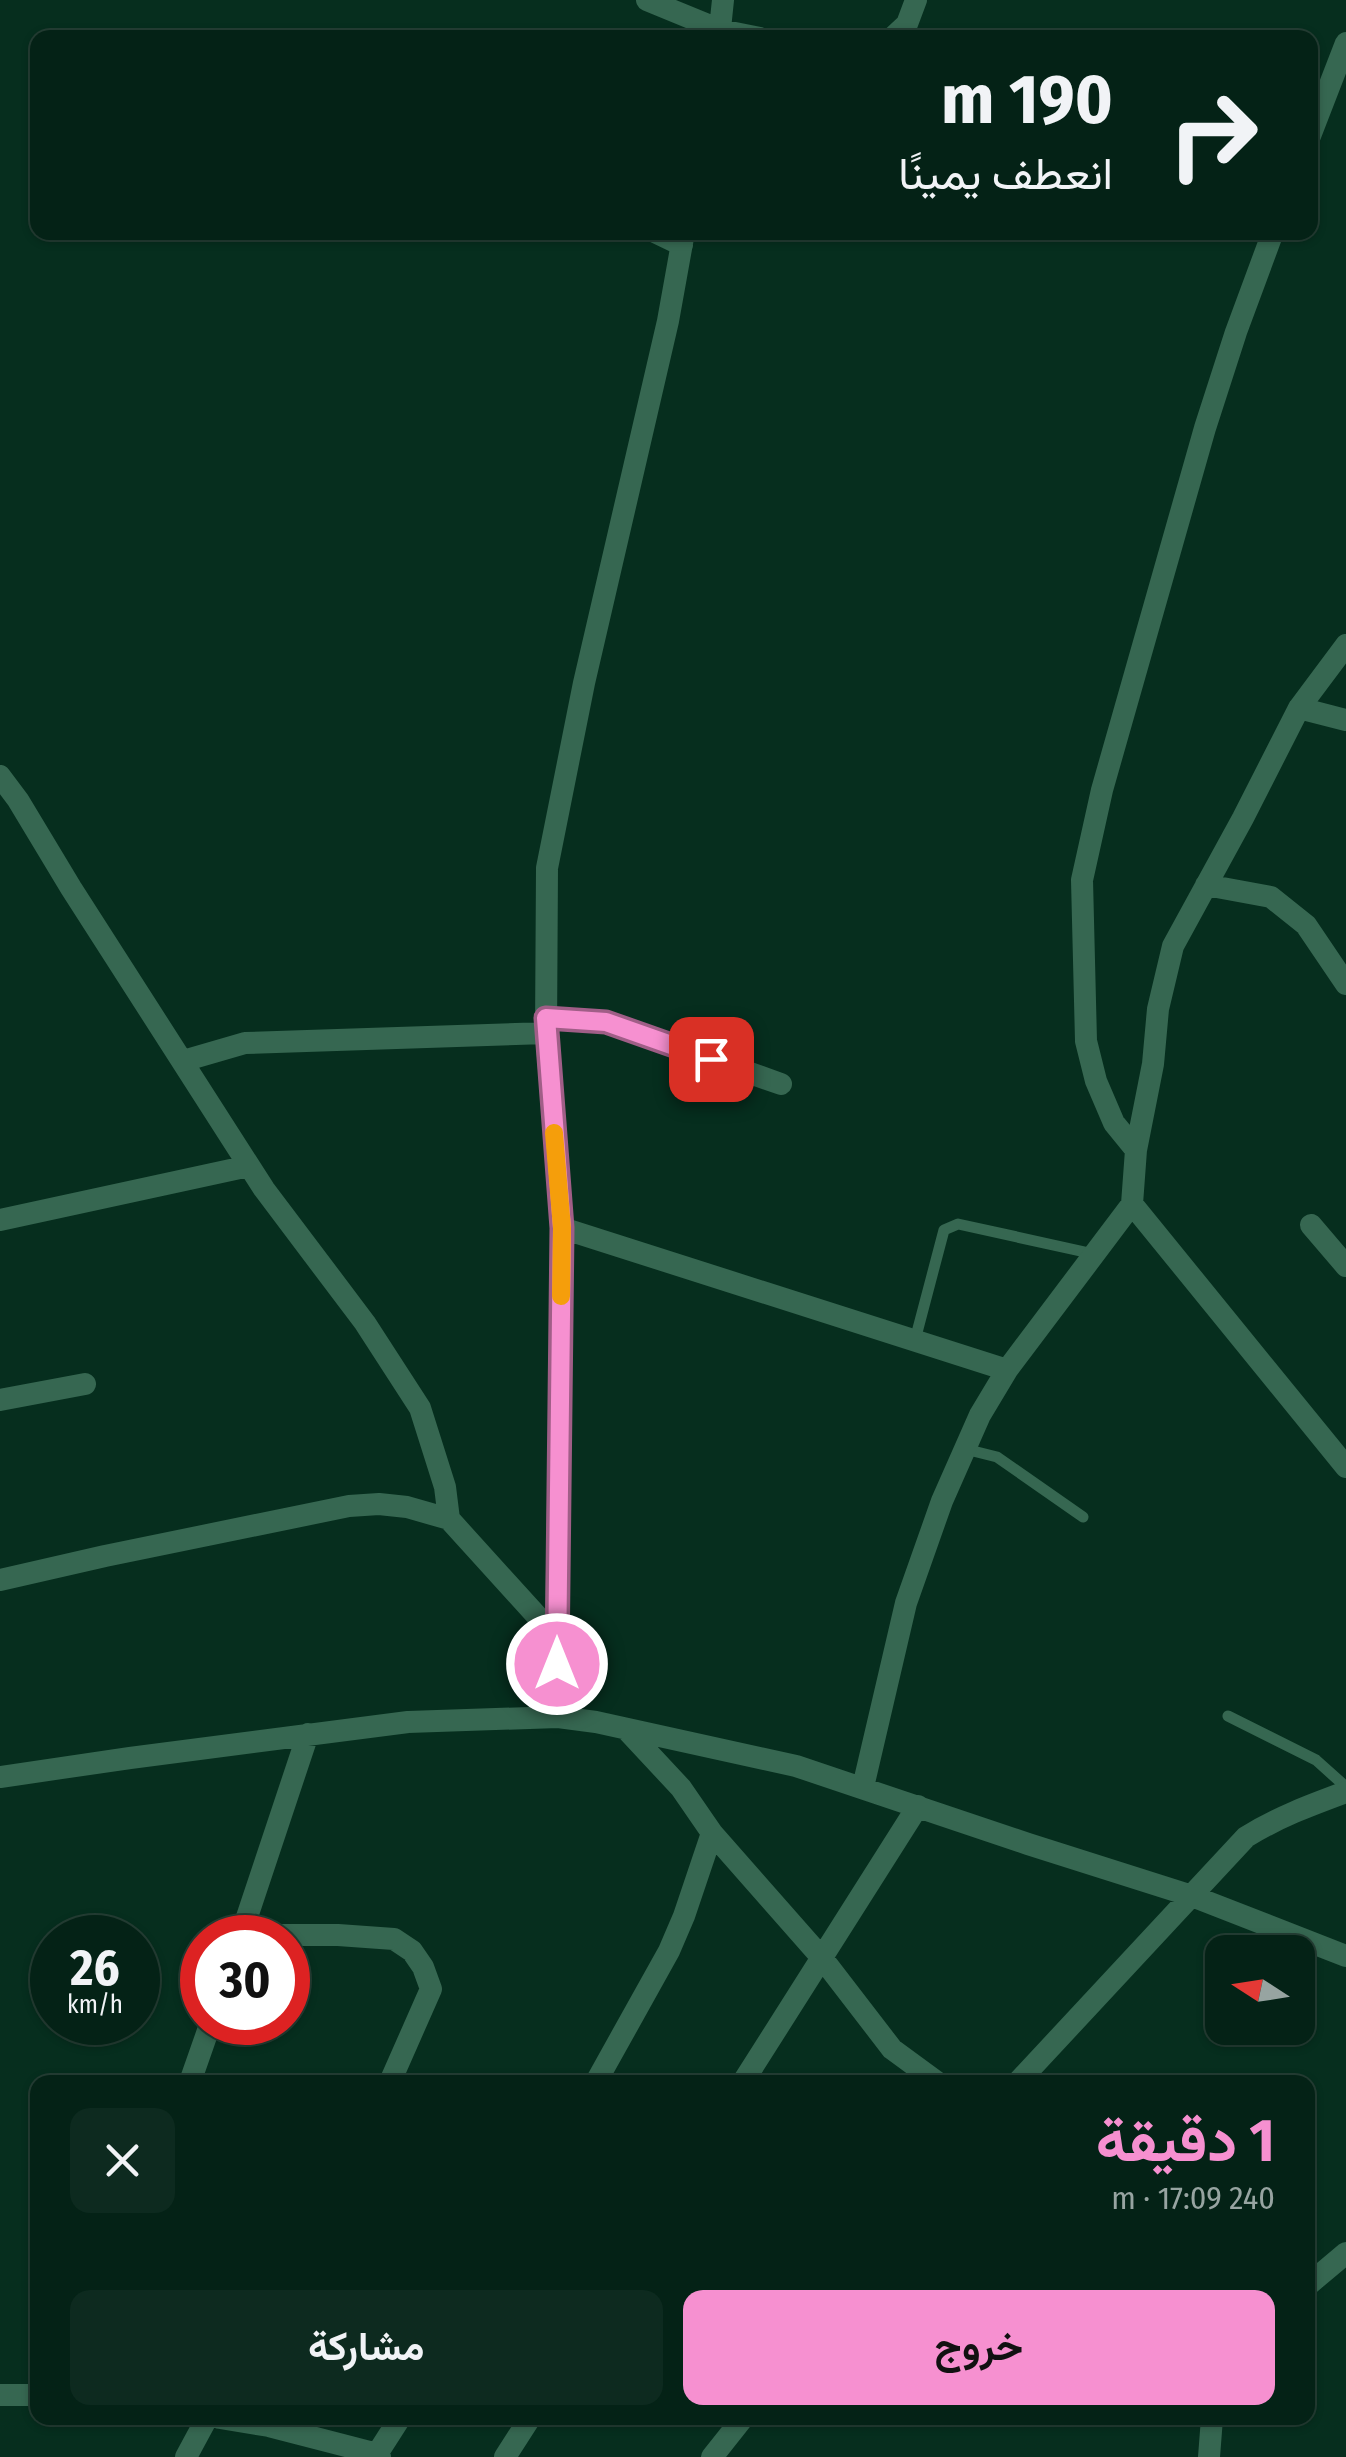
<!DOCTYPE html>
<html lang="ar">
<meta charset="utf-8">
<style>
body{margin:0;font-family:"Fira Sans Condensed",Vazirmatn,sans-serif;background:#0d2a1f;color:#f1f3f6;direction:rtl;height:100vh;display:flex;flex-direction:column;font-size:38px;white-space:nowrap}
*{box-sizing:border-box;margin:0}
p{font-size:32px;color:#97a4a1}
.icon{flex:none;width:55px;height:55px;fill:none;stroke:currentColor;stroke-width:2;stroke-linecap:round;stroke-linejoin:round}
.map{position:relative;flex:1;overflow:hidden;direction:ltr}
.details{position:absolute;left:30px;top:2075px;width:1285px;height:350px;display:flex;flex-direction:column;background:#042216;border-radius:20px;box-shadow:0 2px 8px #0004,0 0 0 2px #253f35;direction:rtl}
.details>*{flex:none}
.top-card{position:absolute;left:30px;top:30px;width:1288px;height:210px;border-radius:20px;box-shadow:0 2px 8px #0004,0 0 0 2px #253f35;direction:rtl;background:#042216;color:#f1f3f6;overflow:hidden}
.needle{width:65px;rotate:282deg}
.buttons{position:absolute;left:1205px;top:1935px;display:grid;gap:20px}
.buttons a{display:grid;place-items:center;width:110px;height:110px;border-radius:20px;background:#042216;box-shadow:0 2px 8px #0004,0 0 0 2px #253f35;font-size:50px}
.speed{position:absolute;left:30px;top:1915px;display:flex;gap:20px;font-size:50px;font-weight:700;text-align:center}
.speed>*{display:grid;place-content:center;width:130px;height:130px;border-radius:50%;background:#042216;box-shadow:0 2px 8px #0004,0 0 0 2px #253f35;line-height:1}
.speed small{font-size:25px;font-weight:400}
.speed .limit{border:15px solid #d22;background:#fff;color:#111}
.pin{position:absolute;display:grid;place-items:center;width:85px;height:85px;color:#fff;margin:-42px;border-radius:20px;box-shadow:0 5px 15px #0006}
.me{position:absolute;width:110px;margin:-55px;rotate:0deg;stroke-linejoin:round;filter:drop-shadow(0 0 8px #0008)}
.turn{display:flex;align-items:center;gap:35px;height:210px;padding:0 40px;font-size:45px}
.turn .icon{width:130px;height:130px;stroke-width:2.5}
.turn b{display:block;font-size:70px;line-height:85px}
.round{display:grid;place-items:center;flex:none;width:105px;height:105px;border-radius:20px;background:#0d2a1f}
.head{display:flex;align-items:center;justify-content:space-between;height:170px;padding:0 40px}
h1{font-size:60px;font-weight:700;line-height:75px;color:#f690d0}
.action{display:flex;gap:20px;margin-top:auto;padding:20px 40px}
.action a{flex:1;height:115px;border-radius:20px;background:#f690d0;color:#111;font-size:40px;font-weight:700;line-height:115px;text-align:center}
.action a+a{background:#0d2a1f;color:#f1f3f6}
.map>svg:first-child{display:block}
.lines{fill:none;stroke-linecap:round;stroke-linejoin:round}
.lane{stroke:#366751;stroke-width:11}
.street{stroke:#366751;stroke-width:22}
.route-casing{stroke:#a05e87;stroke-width:25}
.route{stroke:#f690d0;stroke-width:18}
.slow{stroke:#f59e0b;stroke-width:18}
</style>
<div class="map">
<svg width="1346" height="2457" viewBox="0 0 1346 2457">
<rect width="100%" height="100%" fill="#062e1e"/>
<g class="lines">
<path class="lane" d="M915,1340l29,-110 14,-6 136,30
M965,1449l32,8 86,60
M1228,1716l88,44 30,27"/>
<path class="street" d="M647,0l73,30 40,8
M719,38l4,-38
M892,38l15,-14 9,-24
M1310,136l36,-93
M655,232l27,13
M1299,708l47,12
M0,776l18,24 53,88 193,301 101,134 55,85 25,79 4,32
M1206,885l65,12 35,28 40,59
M546,1018l60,4 175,62
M183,1061l62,-18 301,-10
M1136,1150l-22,-27 -18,-42 -10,-40 -4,-161 20,-90 103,-362 31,-96 37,-100
M1132,1204l4,-54 17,-86 5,-55 15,-63 70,-128 56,-110 47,-63
M0,1220l249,-54
M1311,1225l35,41
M562,1228l445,142
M0,1400l85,-16
M0,1580l105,-24 244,-50 30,-2 28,3 42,12 107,118
M558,1717l-2,-80 6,-409 -16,-195 1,-165 37,-185 84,-362 16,-89
M0,1777l130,-19 278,-36 150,-5 38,5 200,44 232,78 164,52 154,60
M863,1787l43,-184 36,-102 38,-86 27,-45 125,-166 214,263
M712,1833l110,125 70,91 45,33
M240,1935h98l56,4 18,12 11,16 8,22 -41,93
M240,1938l68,-204
M190,2082l21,-60
M596,2082l73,-131 15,-35 28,-83 -31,-45 -55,-59
M743,2082l175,-276
M1018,2082l228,-245c32,-20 65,-32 100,-45
M1308,2285l38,-32
M0,2395h38
M220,2418l49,8 108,28 3,3
M377,2454l23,-36
M186,2457l21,-39
M505,2457l25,-39
M712,2457l31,-39
M1209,2457l3,-39"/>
</g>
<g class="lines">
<g class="route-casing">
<path id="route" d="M557,1664l5,-436 -16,-210 60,4 105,37"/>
</g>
<use href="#route" class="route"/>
<path class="slow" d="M554,1133l8,95 -1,68"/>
</g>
</svg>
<div class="buttons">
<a><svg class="needle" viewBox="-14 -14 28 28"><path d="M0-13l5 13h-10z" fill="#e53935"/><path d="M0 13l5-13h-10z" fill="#97a4a1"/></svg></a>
</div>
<div class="speed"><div>26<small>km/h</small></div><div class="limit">30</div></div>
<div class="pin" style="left:711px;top:1059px;background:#d93025"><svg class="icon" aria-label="arrive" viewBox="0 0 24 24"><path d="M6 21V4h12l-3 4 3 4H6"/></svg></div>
<svg class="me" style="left:557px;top:1664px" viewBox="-20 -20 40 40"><circle r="17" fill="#f690d0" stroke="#fff" stroke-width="3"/><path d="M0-11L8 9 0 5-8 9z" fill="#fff"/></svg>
<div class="top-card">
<div class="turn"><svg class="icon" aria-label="right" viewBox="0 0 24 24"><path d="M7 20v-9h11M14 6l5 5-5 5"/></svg><div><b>190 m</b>انعطف يمينًا</div></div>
</div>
<section class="details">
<div class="head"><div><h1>1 دقيقة</h1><p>240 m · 17:09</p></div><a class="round"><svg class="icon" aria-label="close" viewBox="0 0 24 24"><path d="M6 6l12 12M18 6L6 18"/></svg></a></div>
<div class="action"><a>خروج</a><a>مشاركة</a></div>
</section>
</div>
